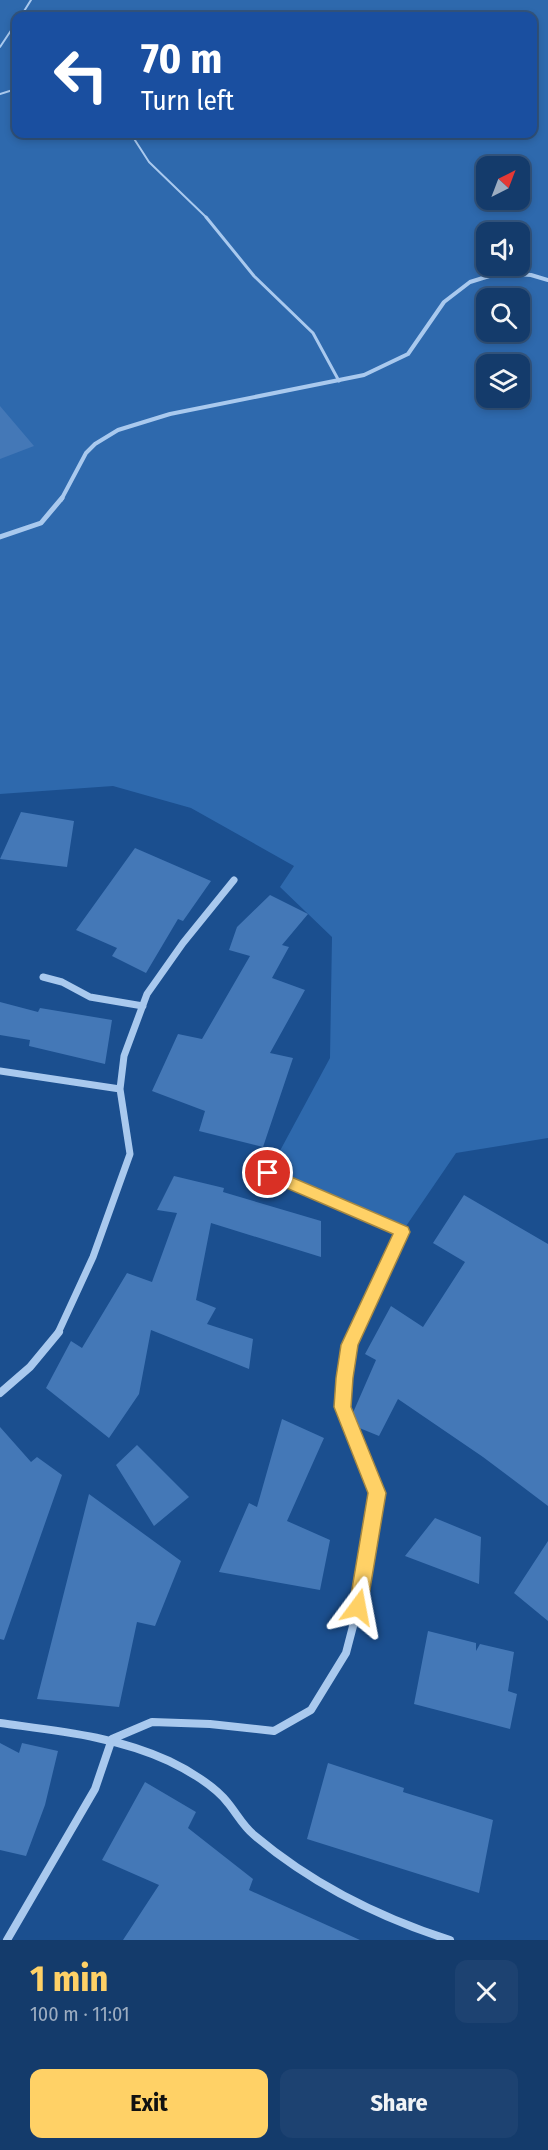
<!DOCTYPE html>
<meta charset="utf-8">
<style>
body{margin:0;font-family:"Fira Sans Condensed",sans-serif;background:#1d4271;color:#f1f3f6;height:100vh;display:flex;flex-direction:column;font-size:22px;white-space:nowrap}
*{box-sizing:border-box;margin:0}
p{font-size:20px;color:#9dadc1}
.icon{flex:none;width:33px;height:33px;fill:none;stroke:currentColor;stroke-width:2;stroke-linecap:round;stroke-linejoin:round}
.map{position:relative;height:1940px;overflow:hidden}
.sheet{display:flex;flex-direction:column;background:#143b6b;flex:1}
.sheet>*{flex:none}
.top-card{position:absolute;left:12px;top:12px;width:525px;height:126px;border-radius:12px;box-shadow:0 3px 9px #0003,0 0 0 2px #33557e;background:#1a4fa0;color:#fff;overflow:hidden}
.needle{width:39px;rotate:42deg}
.controls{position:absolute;left:476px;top:156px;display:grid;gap:12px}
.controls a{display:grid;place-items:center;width:54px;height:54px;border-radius:12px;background:#143b6b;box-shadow:0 3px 9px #0003,0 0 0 2px #33557e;font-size:30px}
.pin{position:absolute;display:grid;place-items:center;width:51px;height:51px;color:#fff;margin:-26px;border:3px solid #fff;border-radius:50%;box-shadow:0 2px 6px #0007}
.me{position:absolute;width:66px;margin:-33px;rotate:13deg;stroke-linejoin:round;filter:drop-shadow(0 0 4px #0008)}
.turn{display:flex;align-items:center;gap:21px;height:126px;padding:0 30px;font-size:27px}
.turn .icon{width:78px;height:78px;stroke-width:2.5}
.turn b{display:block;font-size:42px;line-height:51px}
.round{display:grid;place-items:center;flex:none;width:63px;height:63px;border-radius:12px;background:#1d4271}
.summary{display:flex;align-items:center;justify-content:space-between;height:102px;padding:0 30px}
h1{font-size:36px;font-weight:700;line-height:45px;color:#ffd166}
.primary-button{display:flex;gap:12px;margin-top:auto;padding:12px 30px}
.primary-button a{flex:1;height:69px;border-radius:12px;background:#ffd166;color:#111;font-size:24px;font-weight:700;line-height:69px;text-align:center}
.primary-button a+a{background:#1d4271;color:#f1f3f6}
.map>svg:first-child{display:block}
.green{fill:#2e69ad;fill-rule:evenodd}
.building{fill:#4478b7}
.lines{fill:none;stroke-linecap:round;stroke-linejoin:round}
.service-far1{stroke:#a9c9ee;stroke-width:2}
.service{stroke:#a9c9ee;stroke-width:3}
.minor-far3{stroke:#a9c9ee;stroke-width:4}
.minor-far2{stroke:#a9c9ee;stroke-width:5}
.minor-far1{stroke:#a9c9ee;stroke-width:7}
.minor{stroke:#a9c9ee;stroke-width:8}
.route{fill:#ffd166;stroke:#a68842;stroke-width:1.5}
</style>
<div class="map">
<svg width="548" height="1940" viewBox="0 0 548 1940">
<rect width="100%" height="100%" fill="#1b4f8f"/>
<path class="green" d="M0,0h548v1138l-92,15 -54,79 -134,-59 62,-115 2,-121 -52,-50 14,-21 -103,-58 -78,-22 -113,8zM16,16h516v118h-516zM486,166h33v34h-33zM486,232h33v34h-33zM486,298h33v34h-33zM486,364h33v34h-33z"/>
<path class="building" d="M0,406l34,40 -34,13z
M21,812l53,9 -7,46 -67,-8z
M135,848l76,33 -28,40 -5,-2 -32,54 -34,-17 5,-8 -41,-18z
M270,895l38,19 -26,31 7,2 -17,31 33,12 -35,63 23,5 -30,89 -64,-16 6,-20 -53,-20 26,-57 24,5 48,-83 -21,-6 8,-23z
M0,1002l38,10 2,-4 72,12 -7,44 -76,-18 1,-6 -30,-5z
M174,1176l50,12 -1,4 98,29v36l-110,-34 -15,77 20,8 -9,16 46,15 -4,30 -98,-39 -12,64 -30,44 -63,-50 25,-47 11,7 45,-75 25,9 25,-69 -20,-3z
M464,1195l84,49v262l-65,-49 -85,-58 -19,37 -22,-9 -5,-12 24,-55 -11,-6 26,-48 32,21 42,-65 -32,-19z
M282,1419l42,19 -37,83 43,19 -10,50 -101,-18 30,-69 8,4z
M0,1427l31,35 6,-5 25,18 -58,165 -4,-1z
M137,1445l52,52 -35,29 -38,-61z
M89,1494l92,67 -26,65 -18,-4 -18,85 -82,-8z
M435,1518l46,19 -2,47 -74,-28z
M548,1541v80l-34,-28z
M428,1631l48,12v8l4,-7 34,8 -6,39 9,3 -7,35 -96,-25z
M0,1743l19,10 3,-10 36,8 -13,54 -19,51 -26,-6z
M328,1763l76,25 -1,4 90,28 -14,73 -172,-54z
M145,1782l51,30 -8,16 65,51 -4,11 111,50h-237l36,-55 -57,-25z"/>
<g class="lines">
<path class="service-far1" d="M21,16l10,-16
M0,47l16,-24
M0,94l16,-5
M131,134l18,28 58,56"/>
<path class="service" d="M206,217l48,59 59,57 26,48"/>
<path class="minor-far3" d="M61,500l25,-47 9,-9 23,-14 52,-16 194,-39 44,-21 36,-52 26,-20 29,-9 32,2 17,5"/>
<path class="minor-far2" d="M0,537l41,-14 21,-25"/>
<path class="minor-far1" d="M43,977l19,5 28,15 53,9
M0,1071l120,18 10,65 -37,103 -35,76
M120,1089l4,-33 23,-62 36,-51 51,-63
M268,1173l134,59 -47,101"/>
<path class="minor" d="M0,1393l30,-26 29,-35
M0,1723c58,8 115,13 169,38 19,9 46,25 59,42 9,11 15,23 26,32 58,49 124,82 196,105
M7,1940l88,-151 17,-50 40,-17 58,2 64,7 37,-21 35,-57 18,-69 13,-91 -35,-86 7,-62 6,-13"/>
</g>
<path class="route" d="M268,1167l140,60 2,5 -52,113 -5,33 -2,29 35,86 -19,114 -2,6 -7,3 -7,-3 -2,-6 19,-114 -34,-86 2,-29 5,-33 52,-111 -130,-56 -2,-5z"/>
</svg>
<div class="controls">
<a><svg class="needle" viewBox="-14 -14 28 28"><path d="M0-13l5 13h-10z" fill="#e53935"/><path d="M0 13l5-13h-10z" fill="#9dadc1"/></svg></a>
<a><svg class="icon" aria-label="sound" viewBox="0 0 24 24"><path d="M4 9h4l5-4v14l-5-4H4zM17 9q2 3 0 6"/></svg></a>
<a><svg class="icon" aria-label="search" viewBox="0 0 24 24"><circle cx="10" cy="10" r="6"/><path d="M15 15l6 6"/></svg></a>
<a><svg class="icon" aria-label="layers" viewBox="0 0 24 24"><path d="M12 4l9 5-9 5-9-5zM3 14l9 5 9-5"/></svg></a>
</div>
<div class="pin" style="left:268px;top:1173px;background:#d93025"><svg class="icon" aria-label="arrive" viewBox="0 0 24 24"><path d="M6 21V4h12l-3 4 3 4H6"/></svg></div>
<svg class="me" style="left:358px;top:1607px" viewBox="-20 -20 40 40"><path d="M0-17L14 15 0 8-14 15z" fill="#ffd166" stroke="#fff" stroke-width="4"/></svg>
<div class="top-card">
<div class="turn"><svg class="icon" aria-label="left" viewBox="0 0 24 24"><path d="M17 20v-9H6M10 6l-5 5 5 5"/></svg><div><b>70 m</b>Turn left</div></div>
</div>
</div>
<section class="sheet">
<div class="summary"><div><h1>1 min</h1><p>100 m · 11:01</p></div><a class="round"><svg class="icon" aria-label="close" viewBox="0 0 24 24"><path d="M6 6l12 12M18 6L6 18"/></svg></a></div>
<div class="primary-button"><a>Exit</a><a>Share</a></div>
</section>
